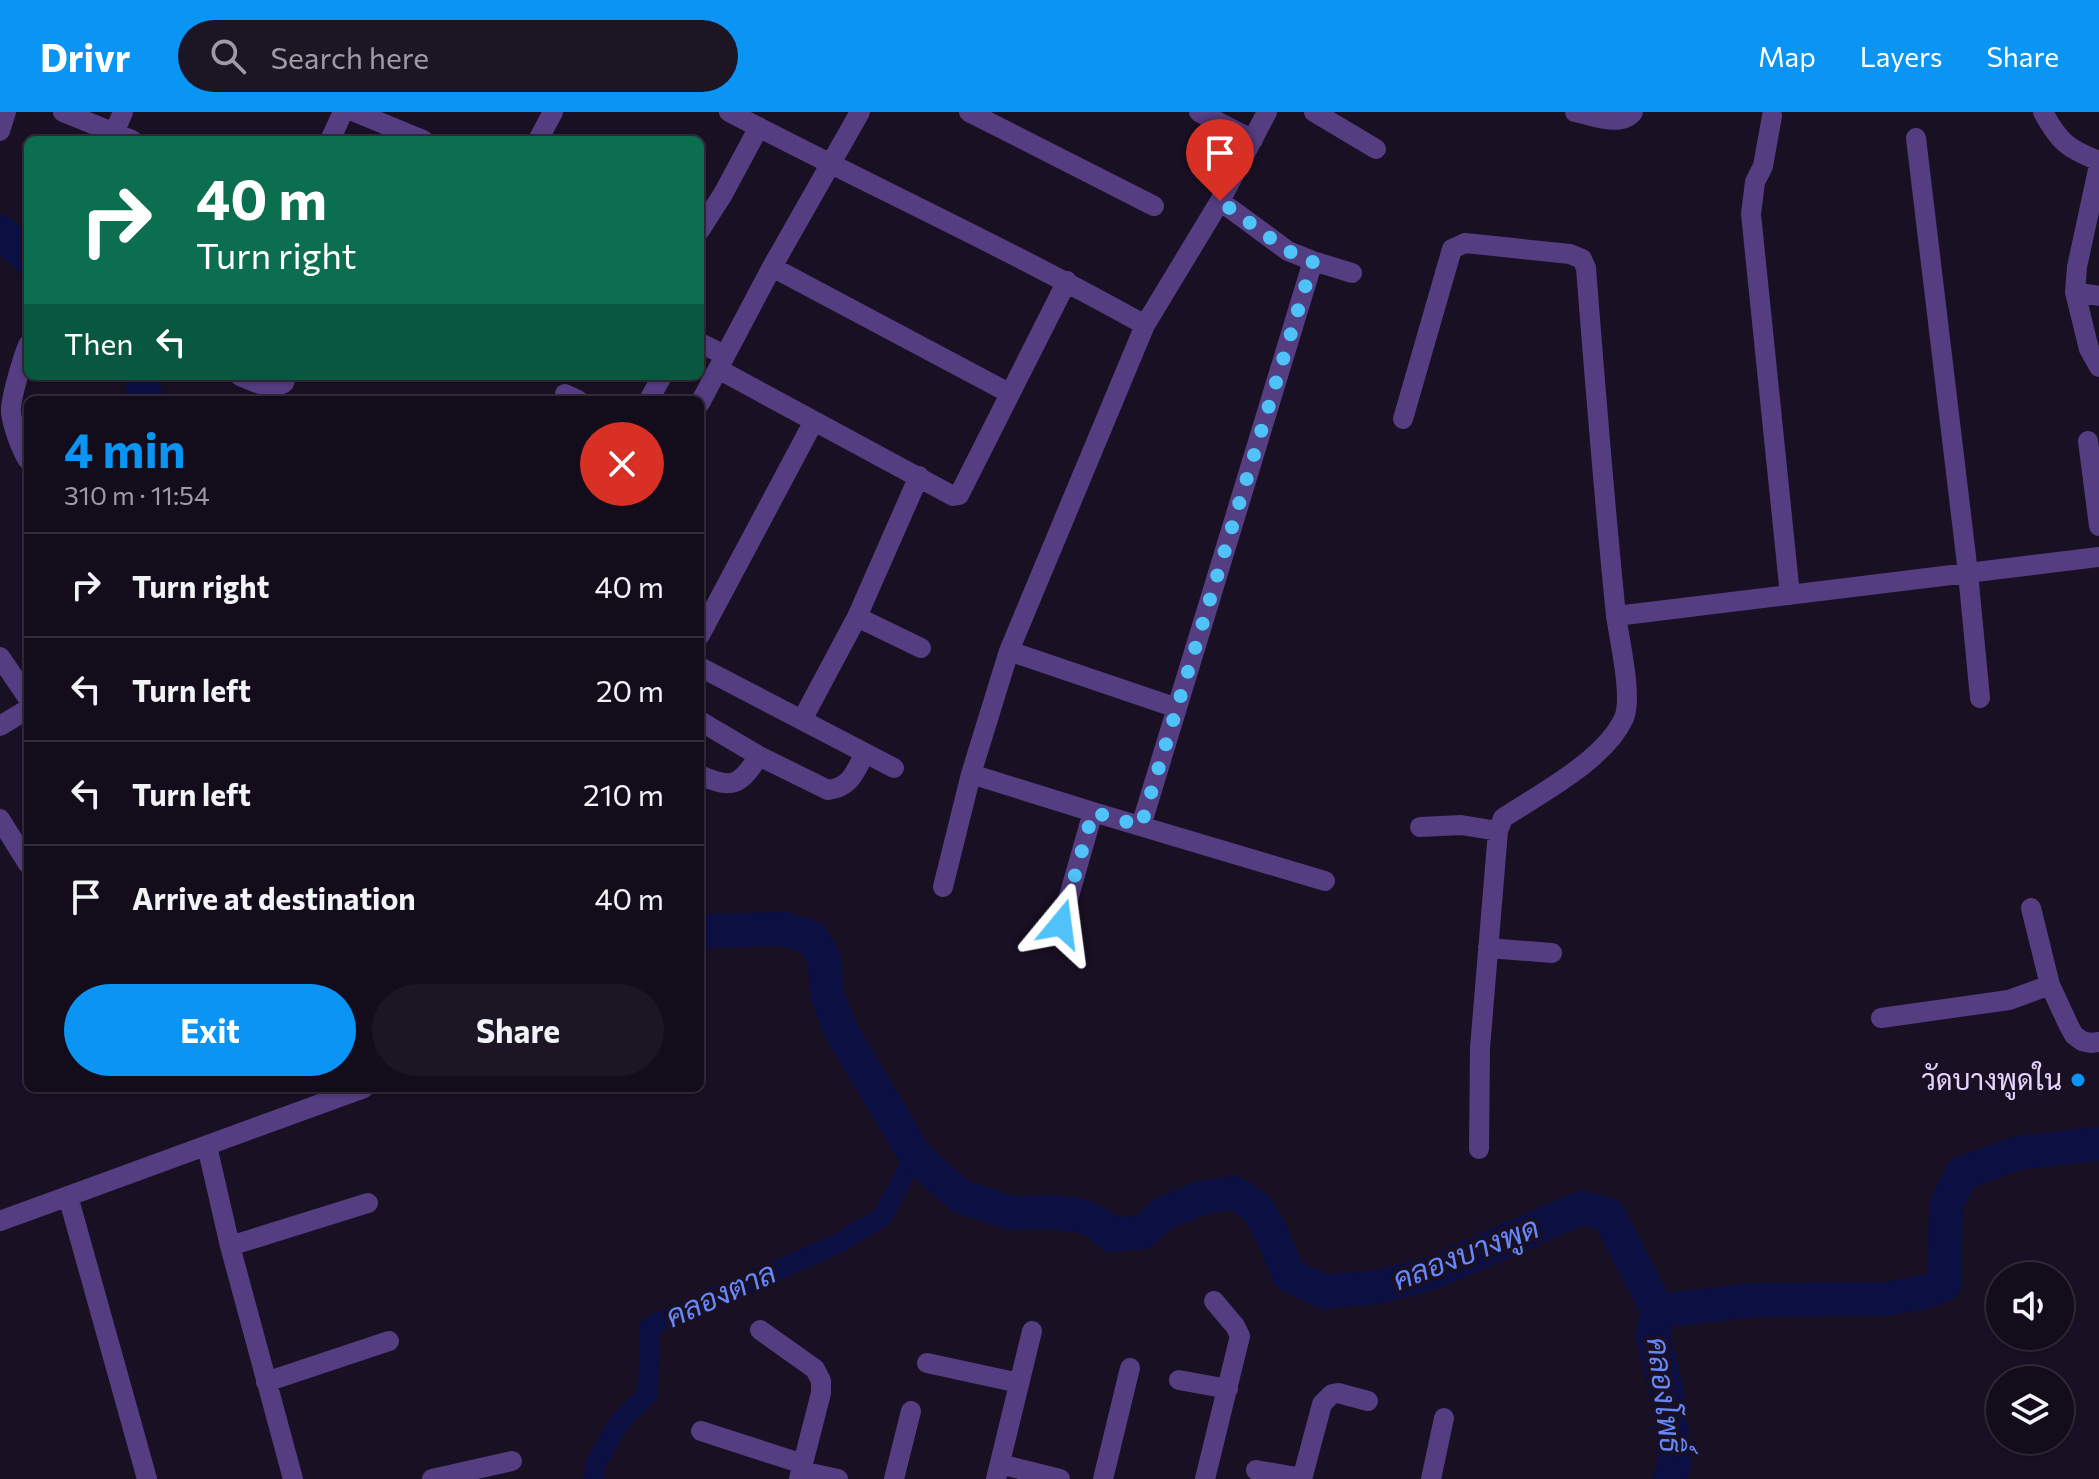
<!DOCTYPE html>
<meta charset="utf-8">
<style>
body{margin:0;font-family:Commissioner,Sarabun,sans-serif;background:#1c1524;color:#f1f3f6;height:100vh;display:flex;flex-direction:column;font-size:30px;white-space:nowrap}
*{box-sizing:border-box;margin:0}
p{font-size:26px;color:#9d9ba3}
.icon{flex:none;width:44px;height:44px;fill:none;stroke:currentColor;stroke-width:2;stroke-linecap:round;stroke-linejoin:round}
.map{position:relative;flex:1;overflow:hidden}
.details{position:absolute;left:24px;top:284px;width:680px;height:696px;display:flex;flex-direction:column;background:#130c1b;border-radius:12px;box-shadow:0 2px 6px #0004,0 0 0 2px #322c3a}
.details>*{flex:none}
.guide{position:absolute;left:24px;top:24px;width:680px;height:244px;border-radius:12px;box-shadow:0 2px 6px #0004,0 0 0 2px #322c3a;background:#0b6e4f;color:#fff;overflow:hidden}
.tools{position:absolute;left:1986px;top:1150px;display:grid;gap:16px}
.tools a{display:grid;place-items:center;width:88px;height:88px;border-radius:50%;background:#130c1b;box-shadow:0 2px 6px #0004,0 0 0 2px #322c3a;font-size:40px}
.pin{position:absolute;display:grid;place-items:center;width:68px;height:68px;color:#fff;margin:-82px -34px;border-radius:50% 50% 50% 0;rotate:-45deg;box-shadow:0 0 8px #0007}
.pin .icon{rotate:45deg}
.me{position:absolute;width:88px;margin:-44px;rotate:16deg;stroke-linejoin:round;filter:drop-shadow(0 0 6px #0008)}
.turn{display:flex;align-items:center;gap:28px;height:168px;padding:0 40px;font-size:36px}
.turn .icon{width:104px;height:104px;stroke-width:2.5}
.turn b{display:block;font-size:56px;line-height:68px}
.then{display:flex;align-items:center;height:76px;padding:0 40px;background:#0003;gap:16px;font-size:30px}
.round{display:grid;place-items:center;flex:none;width:84px;height:84px;border-radius:42px;background:#1c1524}
.overview{display:flex;align-items:center;justify-content:space-between;height:136px;padding:0 40px}
h1{font-size:48px;font-weight:700;line-height:60px;color:#0a94f3}
.primary-button{display:flex;gap:16px;margin-top:auto;padding:16px 40px}
.primary-button a{flex:1;height:92px;border-radius:48px;background:#0a94f3;color:#fff;font-size:32px;font-weight:700;line-height:92px;text-align:center}
.primary-button a+a{background:#1c1524;color:#f1f3f6}
ul{padding:0;list-style:none}
li{display:flex;align-items:center;gap:24px;height:104px;padding:0 40px;border-top:2px solid #322c3a}
li div{flex:1}
li b{display:block;font-size:30px}
li em{font-style:normal}
header{display:flex;align-items:center;gap:48px;box-sizing:border-box;height:112px;padding:0 40px;background:#0a94f3;color:#fff}
header strong{font-size:38px}
nav{display:flex;gap:44px;margin-inline-start:auto;font-size:28px}
.search{width:560px;height:72px;background:#1c1524;display:flex;align-items:center;gap:20px;box-sizing:border-box;padding:0 28px;border-radius:44px;color:#9d9ba3;font-size:30px}
.map>svg:first-child{display:block}
.lines{fill:none;stroke-linecap:round;stroke-linejoin:round}
.canal{stroke:#0c0f41;stroke-width:20}
.river{stroke:#0c0f41;stroke-width:34}
.minor{stroke:#543d81;stroke-width:20}
.route{stroke:#4fc3f7;stroke-width:14;stroke-dasharray:0 25.2}
.poi-dot{fill:#0a94f3;stroke:#191024;stroke-width:3}
.labels{text-anchor:middle;stroke-width:8;stroke-linejoin:round;paint-order:stroke}
.poi-label{font-size:28px;fill:#e6d4fd;stroke:#191024;text-anchor:end}
.water-label{font-size:30px;font-style:italic;fill:#6788f9;stroke:#191024}
</style>
<header>
<strong>Drivr</strong>
<div class="search"><svg class="icon" aria-label="search" viewBox="0 0 24 24"><circle cx="10" cy="10" r="6"/><path d="M15 15l6 6"/></svg>Search here</div>
<nav><a>Map</a><a>Layers</a><a>Share</a></nav>
</header>
<div class="map">
<svg width="2099" height="1367" viewBox="0 0 2099 1367">
<rect width="100%" height="100%" fill="#191024"/>
<g class="lines">
<path class="canal" d="M594,1367l1,-14 25,-44 28,-27 2,-68 187,-82 45,-27 33,-62"/>
<path class="river" d="M0,120l28,25
M142,264l3,24
M700,819l85,-2 27,9 12,20 3,36 14,37 74,124 45,41 51,17 37,-1 30,3 20,8 14,12 31,-3 19,-18 41,-17 31,-4 22,14 14,23 19,45 35,17 55,-5 53,-14 149,-65 27,6 50,97 96,-11 132,-1 38,-7 20,-7 2,-80 16,-32 56,-20 81,-9
M1658,1199l-5,24 14,59 8,66 -5,19"/>
<path class="minor" d="M63,0l69,28
M355,0l68,28
M729,0c138,72 280,137 416,213
M969,0l185,94
M1199,0l54,28
M1314,0l62,37
M1575,0c16,3 46,16 58,0
M2043,0c16,30 25,37 56,49
M1772,4l-9,50 -8,16 -4,32 39,381
M0,19l6,-19
M1916,26l52,435 12,125
M111,28l12,-28
M330,28l13,-28
M538,28l15,-28
M2099,53l-22,102 -2,25 14,57 10,18
M700,118l23,-36 36,-67
M1313,149l39,12
M772,155l237,126
M2075,180l24,4
M700,231l25,12
M28,233c-5,12 -18,55 -17,67 1,12 10,38 17,48
M718,257l235,127 6,-1 108,-214
M240,264c15,6 29,15 44,7l2,-7
M565,282l13,6
M649,288l13,-24
M700,291l72,-136 88,-155
M1403,307l49,-170 13,-6 105,11 12,5 4,9c9,115 18,231 30,347 3,24 17,82 8,103 -19,42 -83,75 -121,100l-5,13 -18,217 -1,101
M2088,329l11,85
M1616,504l483,-59
M857,505l64,31
M700,523l114,-214
M1009,539l168,57
M0,545l28,41
M700,555l194,101
M802,608l55,-103 62,-141
M700,609l59,35 69,34c23,-3 27,-18 37,-37
M0,614l28,-17
M971,662l122,38 232,69
M700,663c33,15 40,10 59,-19
M0,707l28,45
M1141,714l172,-565 -25,-10 -68,-50
M1420,715l41,-2 37,6
M943,775l28,-113 38,-123 136,-326 75,-124 47,-89
M2031,796l19,77 19,41 5,9 8,6 9,2 8,-1
M1061,812l32,-112
M1488,836l64,5
M1881,906l128,-18 41,-15
M207,1034l23,100 63,233
M68,1084l79,283
M0,1109l364,-133
M230,1134l138,-43
M760,1218l55,39 6,12v12l-22,86
M927,1251l92,20
M1179,1268l49,9
M266,1270l123,-41
M701,1319l102,33
M1000,1352l60,15
M1256,1358l46,8
M801,1359l37,8
M432,1367l80,-18
M894,1367l17,-68
M996,1367l36,-148
M1103,1367l27,-111
M1205,1367l35,-143 -5,-10 -21,-25
M1302,1367l20,-75 10,-10 6,-1 30,8
M1431,1367l13,-61"/>
</g>
<g class="lines">
<path class="route" d="M1061,812l32,-112 48,14 172,-565 -25,-10 -68,-50"/>
</g>
<circle class="poi-dot" cx="2078" cy="968" r="8"/>
<g class="labels">
<g class="poi-label">
<text x="2062" y="978">วัดบางพูดใน</text>
</g>
<g class="water-label">
<text transform="translate(1466 1142) rotate(-21)" y="10">คลองบางพูด</text>
<text transform="translate(721 1183) rotate(-24)" y="10">คลองตาล</text>
<text transform="translate(1664 1283) rotate(83)" y="10">คลองโพธิ์</text>
</g>
</g>
</svg>
<div class="tools">
<a><svg class="icon" aria-label="sound" viewBox="0 0 24 24"><path d="M4 9h4l5-4v14l-5-4H4zM17 9q2 3 0 6"/></svg></a>
<a><svg class="icon" aria-label="layers" viewBox="0 0 24 24"><path d="M12 4l9 5-9 5-9-5zM3 14l9 5 9-5"/></svg></a>
</div>
<div class="pin" style="left:1220px;top:89px;background:#d93025"><svg class="icon" aria-label="arrive" viewBox="0 0 24 24"><path d="M6 21V4h12l-3 4 3 4H6"/></svg></div>
<svg class="me" style="left:1061px;top:812px" viewBox="-20 -20 40 40"><path d="M0-17L14 15 0 8-14 15z" fill="#4fc3f7" stroke="#fff" stroke-width="4"/></svg>
<div class="guide">
<div class="turn"><svg class="icon" aria-label="right" viewBox="0 0 24 24"><path d="M7 20v-9h11M14 6l5 5-5 5"/></svg><div><b>40 m</b>Turn right</div></div>
<div class="then">Then<svg class="icon" aria-label="left" viewBox="0 0 24 24"><path d="M17 20v-9H6M10 6l-5 5 5 5"/></svg></div>
</div>
<section class="details">
<div class="overview"><div><h1>4 min</h1><p>310 m · 11:54</p></div><a class="round" style="background:#d93025;color:#fff"><svg class="icon" aria-label="close" viewBox="0 0 24 24"><path d="M6 6l12 12M18 6L6 18"/></svg></a></div>
<ul>
<li><svg class="icon" aria-label="right" viewBox="0 0 24 24"><path d="M7 20v-9h11M14 6l5 5-5 5"/></svg><div><b>Turn right</b></div><em>40 m</em></li>
<li><svg class="icon" aria-label="left" viewBox="0 0 24 24"><path d="M17 20v-9H6M10 6l-5 5 5 5"/></svg><div><b>Turn left</b></div><em>20 m</em></li>
<li><svg class="icon" aria-label="left" viewBox="0 0 24 24"><path d="M17 20v-9H6M10 6l-5 5 5 5"/></svg><div><b>Turn left</b></div><em>210 m</em></li>
<li><svg class="icon" aria-label="arrive" viewBox="0 0 24 24"><path d="M6 21V4h12l-3 4 3 4H6"/></svg><div><b>Arrive at destination</b></div><em>40 m</em></li>
</ul>
<div class="primary-button"><a>Exit</a><a>Share</a></div>
</section>
</div>
